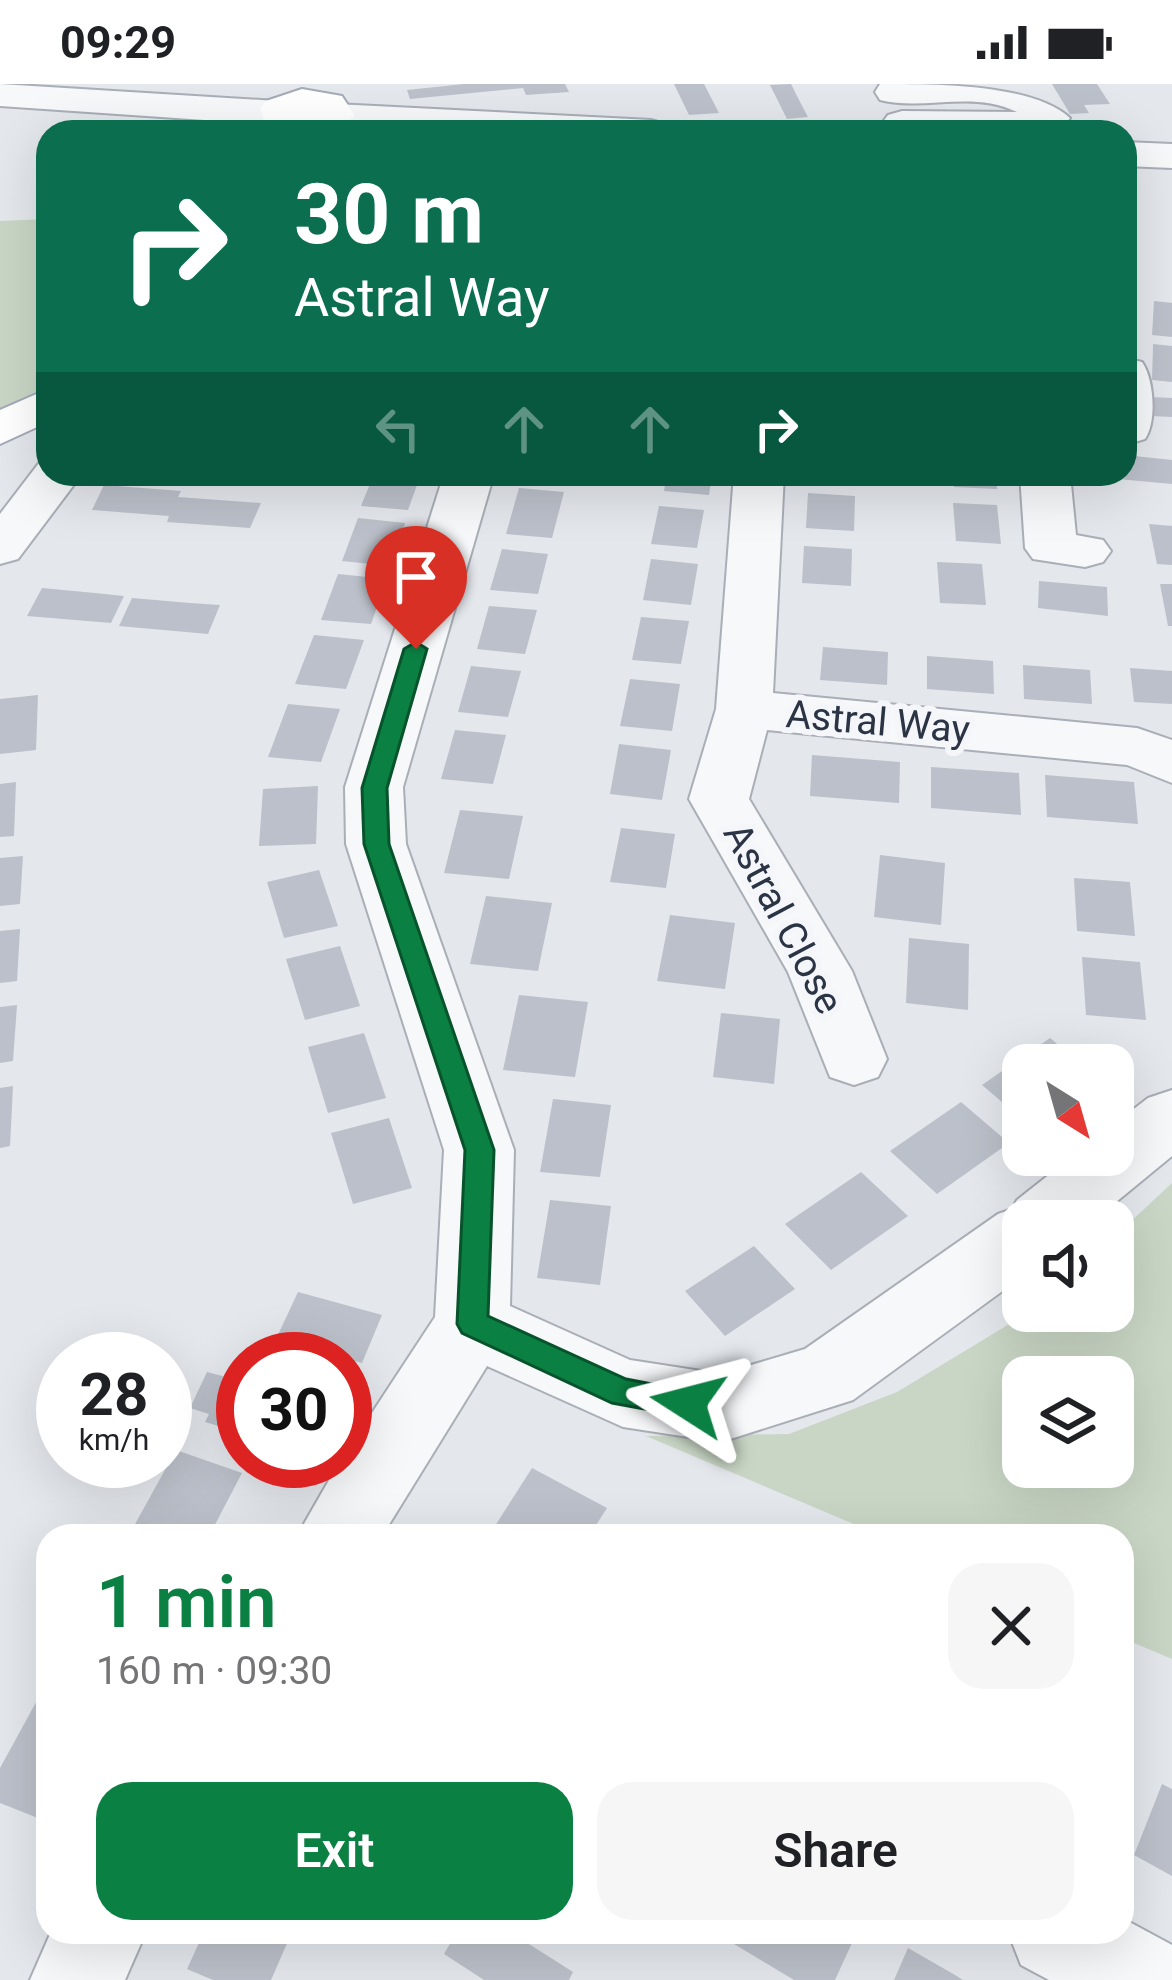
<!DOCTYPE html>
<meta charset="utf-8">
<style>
body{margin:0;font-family:Roboto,sans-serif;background:#f6f6f6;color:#202124;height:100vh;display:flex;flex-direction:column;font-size:45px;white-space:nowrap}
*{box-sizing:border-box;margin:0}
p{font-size:39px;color:#757577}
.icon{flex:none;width:66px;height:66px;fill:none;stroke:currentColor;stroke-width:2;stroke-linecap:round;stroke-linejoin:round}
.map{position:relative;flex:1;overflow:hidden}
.sheet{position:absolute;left:36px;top:1440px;width:1098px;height:420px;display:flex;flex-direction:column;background:#fff;border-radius:36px;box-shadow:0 12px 48px #0002}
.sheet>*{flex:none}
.guide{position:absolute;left:36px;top:36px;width:1101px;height:366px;border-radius:36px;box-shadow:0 12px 48px #0002;background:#0b6e4f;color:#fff;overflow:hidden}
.needle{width:78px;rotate:143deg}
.controls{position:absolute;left:1002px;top:960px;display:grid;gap:24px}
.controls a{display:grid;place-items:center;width:132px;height:132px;border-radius:24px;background:#fff;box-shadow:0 12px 48px #0002;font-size:60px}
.speed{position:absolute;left:36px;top:1248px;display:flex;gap:24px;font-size:60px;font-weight:700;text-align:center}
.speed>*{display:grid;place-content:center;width:156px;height:156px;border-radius:50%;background:#fff;box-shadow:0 12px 48px #0002;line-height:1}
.speed small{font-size:30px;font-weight:400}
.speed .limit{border:18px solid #d22;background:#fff;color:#111}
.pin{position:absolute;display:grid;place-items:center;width:102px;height:102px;color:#fff;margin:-123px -51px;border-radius:50% 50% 50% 0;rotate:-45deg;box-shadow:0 0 12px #0007}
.pin .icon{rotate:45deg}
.me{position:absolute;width:132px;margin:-66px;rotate:279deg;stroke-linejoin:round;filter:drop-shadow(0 0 9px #0008)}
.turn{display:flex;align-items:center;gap:42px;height:252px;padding:0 60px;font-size:54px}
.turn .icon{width:156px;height:156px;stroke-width:2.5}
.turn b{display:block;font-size:84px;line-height:102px}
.lanes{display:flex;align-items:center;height:114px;padding:0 60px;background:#0003;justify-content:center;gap:60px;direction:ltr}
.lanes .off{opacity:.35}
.round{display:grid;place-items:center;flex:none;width:126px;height:126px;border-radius:36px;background:#f6f6f6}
.overview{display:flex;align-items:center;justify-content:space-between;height:204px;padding:0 60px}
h1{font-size:72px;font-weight:600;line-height:90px;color:#0b8043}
.action{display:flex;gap:24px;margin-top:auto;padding:24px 60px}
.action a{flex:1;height:138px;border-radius:36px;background:#0b8043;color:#fff;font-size:48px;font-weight:600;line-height:138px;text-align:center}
.action a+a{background:#f6f6f6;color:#202124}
.status{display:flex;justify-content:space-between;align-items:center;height:84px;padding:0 60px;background:#fff;direction:ltr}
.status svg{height:33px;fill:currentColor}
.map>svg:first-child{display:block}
.green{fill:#c9d6c5;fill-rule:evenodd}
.building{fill:#bbc0ca}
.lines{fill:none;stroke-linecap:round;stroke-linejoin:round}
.minor-casing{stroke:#a9aeb7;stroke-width:4}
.major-casing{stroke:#a3abb8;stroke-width:4}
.minor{fill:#f7f8fa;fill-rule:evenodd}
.major{fill:#fff;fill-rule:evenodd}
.route{fill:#0b8043;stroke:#07532c;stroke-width:3}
.labels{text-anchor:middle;stroke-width:12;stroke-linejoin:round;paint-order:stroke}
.street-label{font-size:39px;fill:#2b3445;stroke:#f4f6f9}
</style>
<div class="status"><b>09:29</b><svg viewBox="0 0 49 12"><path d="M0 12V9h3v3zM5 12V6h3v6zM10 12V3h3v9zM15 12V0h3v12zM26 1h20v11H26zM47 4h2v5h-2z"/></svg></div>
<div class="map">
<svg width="1172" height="1896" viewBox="0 0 1172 1896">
<rect width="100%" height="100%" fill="#e4e7ec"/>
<path class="green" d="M48,135v169l-48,25v-192z
M1172,1099v476l-50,-21v-102h-240l-236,-100 143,-2 108,-42 134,-81h82v-73zM1023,1293h90v90h-90z"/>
<path class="building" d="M464,0h101l4,8 -43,3 -3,-7 -113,11 -3,-9z
M674,0h30l15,29 -30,2z
M791,0l8,16 9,17 -21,2 -17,-34z
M1052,0h45l13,20 -26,1 5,8 -19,1z
M1154,217l18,2v34l-20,-2z
M1153,260l19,2v36l-20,-2z
M1151,313l21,1v19l-20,-1z
M1125,371l47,5v24l-54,-5 -1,-5h8z
M374,390h47l-13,36 -47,-4z
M521,390h46l-3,11 -45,-4z
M667,390h45l-3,21 -45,-4z
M953,390h43l1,15 -43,-2z
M104,401l77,6 -3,6 83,6 -11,25 -83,-6 2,-6 -77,-6z
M519,404l45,4 -12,46 -46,-4z
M808,409l47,3 -1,35 -48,-3z
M953,419l44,2 4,39 -45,-3z
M659,422l45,4 -7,38 -46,-4z
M358,434l47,5 -15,43 -48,-5z
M1149,440l23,2v39l-15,-1z
M804,462l48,3 -1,37 -49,-3z
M502,465l46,5 -10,40 -48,-4z
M651,475l47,5 -7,41 -48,-5z
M937,478l45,2 4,41 -46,-2z
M338,490l49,5 -16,45 -50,-4z
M1039,497l68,6 1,29 -70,-8z
M1160,500h12v42h-4z
M42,504l53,5 29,3 -13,27 -84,-7z
M132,514l58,5 30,2 -12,29 -89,-8z
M489,522l48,4 -12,44 -48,-5z
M641,533l48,4 -8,43 -49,-4z
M314,551l50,5 -18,49 -51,-5z
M823,563l65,5 -1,33 -67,-5z
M927,572l66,5 1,33 -67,-5z
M1023,581l67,5 2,34 -68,-5z
M471,582l50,5 -13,46 -50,-5z
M1130,584l42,3v33l-38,-2z
M630,595l50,5 -8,47 -52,-5z
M38,611l-2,55 -36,4v-55z
M288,620l52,5 -19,53 -53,-5z
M455,646l51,5 -13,49 -52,-5z
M619,660l52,6 -9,50 -52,-6z
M812,671l88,7 -1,41 -89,-7z
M931,683l88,6 2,42 -90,-7z
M1045,691l89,7 4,42 -91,-7z
M16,698l-2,54 -14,1v-53z
M318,702l-2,58 -57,2 4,-57z
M460,726l63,6 -14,63 -65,-6z
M621,744l54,6 -9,54 -56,-6z
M880,771l65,8 -4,62 -67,-8z
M23,772l-3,48 -20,2v-48z
M319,786l19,56 -54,12 -17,-56z
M1074,794l56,4 5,54 -58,-5z
M486,812l66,7 -14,68 -68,-7z
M670,831l65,8 -10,66 -68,-8z
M20,845l-3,52 -17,2v-52z
M909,854l60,6 -1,66 -62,-7z
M340,862l20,60 -55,14 -19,-61z
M1082,873l58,5 6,58 -60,-5z
M519,911l69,7 -13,75 -72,-7z
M17,921l-4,56 -13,2v-56z
M721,929l59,6 -6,65 -61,-7z
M364,949l22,65 -58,15 -20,-66z
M1050,954l32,27h-59v55l-41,-35z
M13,1002l-3,60 -10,2v-60z
M553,1015l58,6 -11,72 -60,-5z
M961,1018l48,41 -72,51 -47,-43z
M389,1034l23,70 -59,16 -22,-71z
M861,1088l47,44 -77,54 -46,-46z
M550,1116l61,6 -11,79 -63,-7z
M754,1162l41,43 -70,47 -40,-45z
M298,1208l84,23 -20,48 -86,-24z
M230,1286l13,3v60l-38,-11 4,-8 -19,-6 17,-36 19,5z
M176,1366l66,23 -33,63 -80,-1z
M532,1384l75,40 -18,28h-76l-18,-10z
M40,1611l8,2v125l-48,-19v-35z
M1162,1700l10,5v87l-38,-21z
M204,1848h88l-21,48h-58l-26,-11z
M457,1848h53l63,40 -4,8h-85l-40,-26z
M741,1848h116l-22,48h-41l-60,-36z
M908,1864l47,27 8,5h-69z"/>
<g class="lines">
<g class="minor-casing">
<path id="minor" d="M0,0l277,17 14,4 6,8 -6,8 -14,4 -277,-19z
M880,0c57,0 153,0 190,34l-6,8 -27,6h-146l-9,-9 6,-8 14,-4 115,1c-45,-22 -92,-1 -137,-12l-5,-8z
M335,20l316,16 14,4 6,8h-253l-97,-8 -6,-8 6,-8z
M1125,58l47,2v24l-47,-2z
M1125,274l17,4c12,17 15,60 3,77l-17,5z
M48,377v13h34l-64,85 -18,5v-50l39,-51z
M444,390h50l-91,313 3,57 108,306 -4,156 120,54 91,14 84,-25 193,-135 14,-5 5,-9 57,-45h39v-30l35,-27 24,-8v66l-79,65h-70v55l-170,124 -132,42 -98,-15 -136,-61 -105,170h-85l43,-75h5v-7l90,-137 9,-167 -98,-306 -1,-57z
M734,390h50l-11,219 364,35 35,12v43l-45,-18 -360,-35 -18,69 103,172 35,88 -9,18 -24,8 -24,-8 -42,-105 -99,-173 27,-90z
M1020,390h50l6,61 27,5 8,11 -8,11 -18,5 -52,-8 -8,-11z
M1122,1834l50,27v35h-123l-28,-15 -13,-33h114z
M51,1848h95l-21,48h-95z"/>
</g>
<g class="major-casing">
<path id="major" d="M302,5l40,7 13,20 -22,16 -66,-3 -7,-20 6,-8z
M48,305v33l-48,22v-34z"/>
</g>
<use href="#minor" class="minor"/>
<use href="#major" class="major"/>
</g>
<path class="route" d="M416,558l11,7 -40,139 2,56 105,306 -6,166 138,63 73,14 5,10 -5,10 -11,4 -76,-14 -150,-70 -5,-9 8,-174 -101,-306 -2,-56 42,-139z"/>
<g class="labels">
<g class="street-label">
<text transform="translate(878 637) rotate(5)" y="14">Astral Way</text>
<text transform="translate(784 834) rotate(62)" y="14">Astral Close</text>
</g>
</g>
</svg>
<div class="controls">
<a><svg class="needle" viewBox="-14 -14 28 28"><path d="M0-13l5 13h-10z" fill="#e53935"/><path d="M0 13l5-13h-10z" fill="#757577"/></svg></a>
<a><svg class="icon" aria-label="sound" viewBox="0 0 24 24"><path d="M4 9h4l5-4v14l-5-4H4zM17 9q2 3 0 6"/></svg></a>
<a><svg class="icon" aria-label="layers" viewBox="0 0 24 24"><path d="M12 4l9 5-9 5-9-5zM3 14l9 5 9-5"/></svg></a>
</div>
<div class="speed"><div>28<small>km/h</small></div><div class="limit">30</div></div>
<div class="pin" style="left:416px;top:565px;background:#d93025"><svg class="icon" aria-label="arrive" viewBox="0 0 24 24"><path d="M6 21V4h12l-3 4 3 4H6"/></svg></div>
<svg class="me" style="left:688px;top:1319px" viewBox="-20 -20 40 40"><path d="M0-17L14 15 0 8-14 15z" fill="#0b8043" stroke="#fff" stroke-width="4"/></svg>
<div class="guide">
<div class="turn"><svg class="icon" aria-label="right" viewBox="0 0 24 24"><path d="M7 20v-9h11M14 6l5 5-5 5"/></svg><div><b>30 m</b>Astral Way</div></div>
<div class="lanes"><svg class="icon off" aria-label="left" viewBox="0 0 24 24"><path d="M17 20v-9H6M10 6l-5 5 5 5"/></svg><svg class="icon off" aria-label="ahead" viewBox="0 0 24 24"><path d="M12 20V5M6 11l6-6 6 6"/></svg><svg class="icon off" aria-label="ahead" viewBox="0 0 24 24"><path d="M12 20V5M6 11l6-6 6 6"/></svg><svg class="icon" aria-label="right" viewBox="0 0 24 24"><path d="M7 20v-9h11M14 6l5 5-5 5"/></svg></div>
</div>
<section class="sheet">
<div class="overview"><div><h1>1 min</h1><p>160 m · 09:30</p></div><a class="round"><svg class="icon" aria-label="close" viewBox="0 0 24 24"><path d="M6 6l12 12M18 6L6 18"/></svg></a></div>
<div class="action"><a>Exit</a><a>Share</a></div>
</section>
</div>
